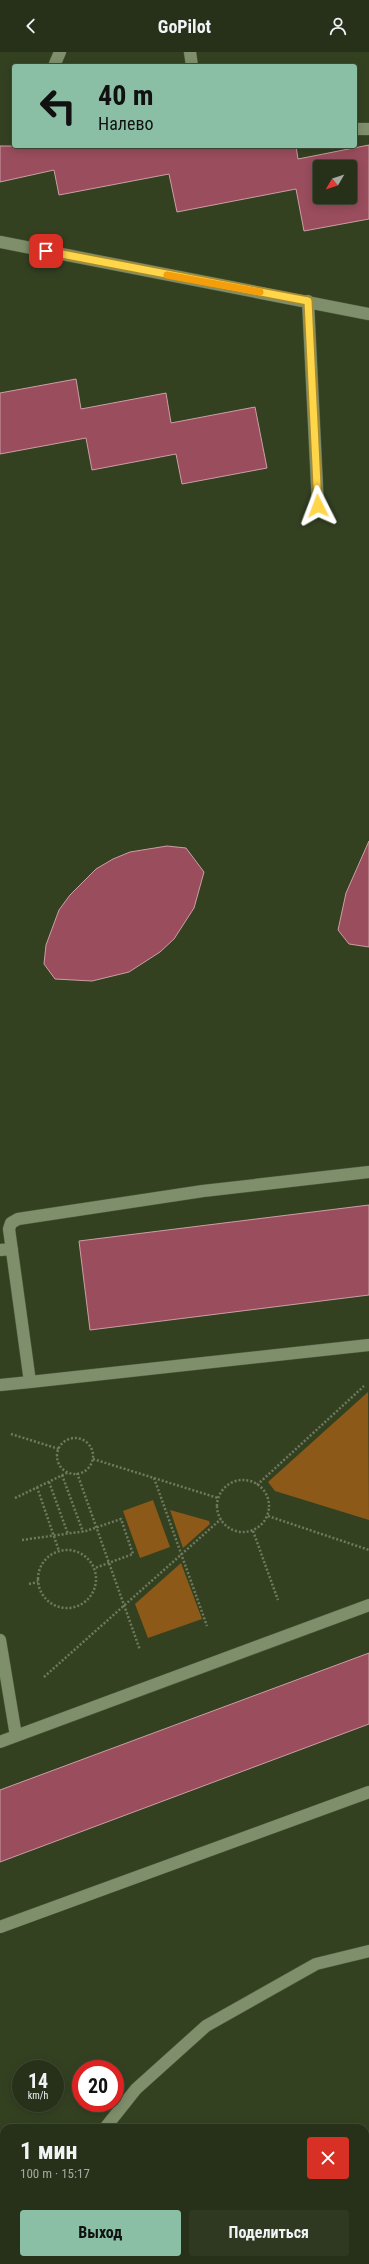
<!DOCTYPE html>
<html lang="ru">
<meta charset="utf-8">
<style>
body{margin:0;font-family:"Roboto Condensed",sans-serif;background:#2f3922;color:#f1f3f6;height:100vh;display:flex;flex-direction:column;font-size:15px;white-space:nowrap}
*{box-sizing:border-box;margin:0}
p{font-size:13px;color:#a4a9a2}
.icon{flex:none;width:22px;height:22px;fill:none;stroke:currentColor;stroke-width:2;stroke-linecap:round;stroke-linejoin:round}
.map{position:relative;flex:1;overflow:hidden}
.panel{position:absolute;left:0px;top:2072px;width:369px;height:140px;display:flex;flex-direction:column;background:#273119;border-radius:12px 12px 0 0;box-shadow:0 2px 10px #0003,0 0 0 1px #434c38}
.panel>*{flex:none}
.guide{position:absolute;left:12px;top:12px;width:345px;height:84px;border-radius:4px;box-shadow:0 2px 10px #0003,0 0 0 1px #434c38;background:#8abfa5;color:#111;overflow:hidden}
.needle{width:26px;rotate:231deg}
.buttons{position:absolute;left:313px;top:108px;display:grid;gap:8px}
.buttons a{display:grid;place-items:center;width:44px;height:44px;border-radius:4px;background:#273119;box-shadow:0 2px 10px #0003,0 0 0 1px #434c38;font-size:20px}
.speed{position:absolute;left:12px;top:2008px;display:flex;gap:8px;font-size:20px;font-weight:700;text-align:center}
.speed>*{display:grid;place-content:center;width:52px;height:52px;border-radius:50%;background:#273119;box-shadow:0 2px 10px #0003,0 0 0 1px #434c38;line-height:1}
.speed small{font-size:10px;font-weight:400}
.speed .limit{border:6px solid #d22;background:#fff;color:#111}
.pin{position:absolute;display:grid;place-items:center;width:34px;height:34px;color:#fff;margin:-17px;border-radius:8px;box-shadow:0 2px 6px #0006}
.me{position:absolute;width:44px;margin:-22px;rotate:357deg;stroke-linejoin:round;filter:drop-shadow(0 0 3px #0008)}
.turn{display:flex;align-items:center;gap:14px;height:84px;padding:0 20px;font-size:18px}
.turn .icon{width:52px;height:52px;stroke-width:2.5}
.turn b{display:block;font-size:28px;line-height:34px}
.round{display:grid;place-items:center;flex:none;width:42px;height:42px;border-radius:4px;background:#2f3922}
.headline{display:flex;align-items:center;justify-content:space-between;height:68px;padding:0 20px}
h1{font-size:24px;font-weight:700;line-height:30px}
.button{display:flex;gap:8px;margin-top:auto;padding:8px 20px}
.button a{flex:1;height:46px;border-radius:4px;background:#8abfa5;color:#111;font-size:16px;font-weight:700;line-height:46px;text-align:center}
.button a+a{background:#2f3922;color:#f1f3f6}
header{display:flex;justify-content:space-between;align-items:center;height:52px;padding:0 20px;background:#273119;font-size:18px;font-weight:700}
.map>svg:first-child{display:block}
.green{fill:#8c5919}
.building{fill:#994d5d;stroke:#cc9ea5;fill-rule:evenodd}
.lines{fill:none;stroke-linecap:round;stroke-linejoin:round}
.lane-casing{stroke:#515d40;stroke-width:13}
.path{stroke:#6f7a5f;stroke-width:2.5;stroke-dasharray:2 2;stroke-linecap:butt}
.lane{stroke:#7f8f6b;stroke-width:12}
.route-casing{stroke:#a68a30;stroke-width:10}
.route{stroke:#ffd54a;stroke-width:7}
.slow{stroke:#f59e0b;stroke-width:7}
</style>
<header><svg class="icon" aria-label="back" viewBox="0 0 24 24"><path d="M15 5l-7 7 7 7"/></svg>GoPilot<svg class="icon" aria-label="person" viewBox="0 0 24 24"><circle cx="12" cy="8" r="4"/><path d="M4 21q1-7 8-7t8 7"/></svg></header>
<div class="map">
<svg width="369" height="2212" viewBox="0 0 369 2212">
<rect width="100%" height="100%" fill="#344121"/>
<path class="green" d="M368,1340l1,128 -94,-29 -7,-9z
M153,1448l17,47 -30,11 -17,-47z
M170,1458l39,11 1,3 -27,24z
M181,1511l21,56 -54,19 -13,-34z"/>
<path class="building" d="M369,93v74l-65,12 -8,-42 -119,23 -8,-38 -110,21 -5,-25 -54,12v-36h296l2,13zM320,115h30v30h-30z
M76,327l5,30 85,-16 5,30 84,-16 12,61 -85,16 -6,-30 -84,16 -6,-32 -86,16v-61z
M369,789v106l-20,-3 -11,-14 8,-37z
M167,794l19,2 18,24 -10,36 -20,31 -14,13 -31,20 -37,9 -37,-2 -11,-15 2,-19 13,-35 11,-15 26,-26 17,-10 17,-7z
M369,1153v90l-279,35 -11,-89z
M369,1601v71l-369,138v-72z"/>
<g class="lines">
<g class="lane-casing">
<path id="lane" d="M190,0l2,14
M54,14l6,-14
M355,77h14
M0,190l369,72
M308,249l10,205
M369,1120l-166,19 -185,28 -7,4 -2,6 21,153 339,-37
M0,1198l12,-1
M0,1333l30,-3
M0,1588l16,96
M0,1690l369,-137
M0,1875l369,-135
M105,2076l31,-39 70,-63 110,-62 53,-13
M24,2212l2,-4"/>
</g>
<path class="path" d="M11,1382l48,15
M57 1404a18 18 0 1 1 36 0a18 18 0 1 1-36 0Z
M93,1407l125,39
M77,1421l63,177
M62,1423l21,57
M154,1426l53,148
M217 1454a26 26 0 1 1 52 0a26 26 0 1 1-52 0Z
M49,1430l19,52
M257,1433l107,-99
M37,1435l22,64
M15,1446l54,-26
M268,1464l101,34
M253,1479l25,69
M22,1488l64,-9 35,-12 12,35 -38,14
M38 1527a29 29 0 1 1 58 0a29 29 0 1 1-58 0Z
M29,1532l9,-2
M44,1625l177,-158"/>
<use href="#lane" class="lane"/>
</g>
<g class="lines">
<g class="route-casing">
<path id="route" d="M46,199l262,50 10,205"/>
</g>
<use href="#route" class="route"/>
<path class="slow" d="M167,223l93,17"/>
</g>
</svg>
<div class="buttons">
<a><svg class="needle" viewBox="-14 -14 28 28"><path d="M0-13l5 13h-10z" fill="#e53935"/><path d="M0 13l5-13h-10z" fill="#a4a9a2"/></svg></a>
</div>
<div class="speed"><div>14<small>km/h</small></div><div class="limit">20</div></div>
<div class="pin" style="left:46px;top:199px;background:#d93025"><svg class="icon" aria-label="arrive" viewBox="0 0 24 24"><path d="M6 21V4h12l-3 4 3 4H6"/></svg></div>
<svg class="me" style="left:318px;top:454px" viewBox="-20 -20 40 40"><path d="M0-17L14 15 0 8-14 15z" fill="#ffd54a" stroke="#fff" stroke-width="4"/></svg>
<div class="guide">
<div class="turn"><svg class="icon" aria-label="left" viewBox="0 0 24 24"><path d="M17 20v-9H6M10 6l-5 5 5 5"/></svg><div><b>40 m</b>Налево</div></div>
</div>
<section class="panel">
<div class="headline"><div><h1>1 мин</h1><p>100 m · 15:17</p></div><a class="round" style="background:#d93025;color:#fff"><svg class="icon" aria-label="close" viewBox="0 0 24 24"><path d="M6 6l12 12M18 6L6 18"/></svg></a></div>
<div class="button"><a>Выход</a><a>Поделиться</a></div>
</section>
</div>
